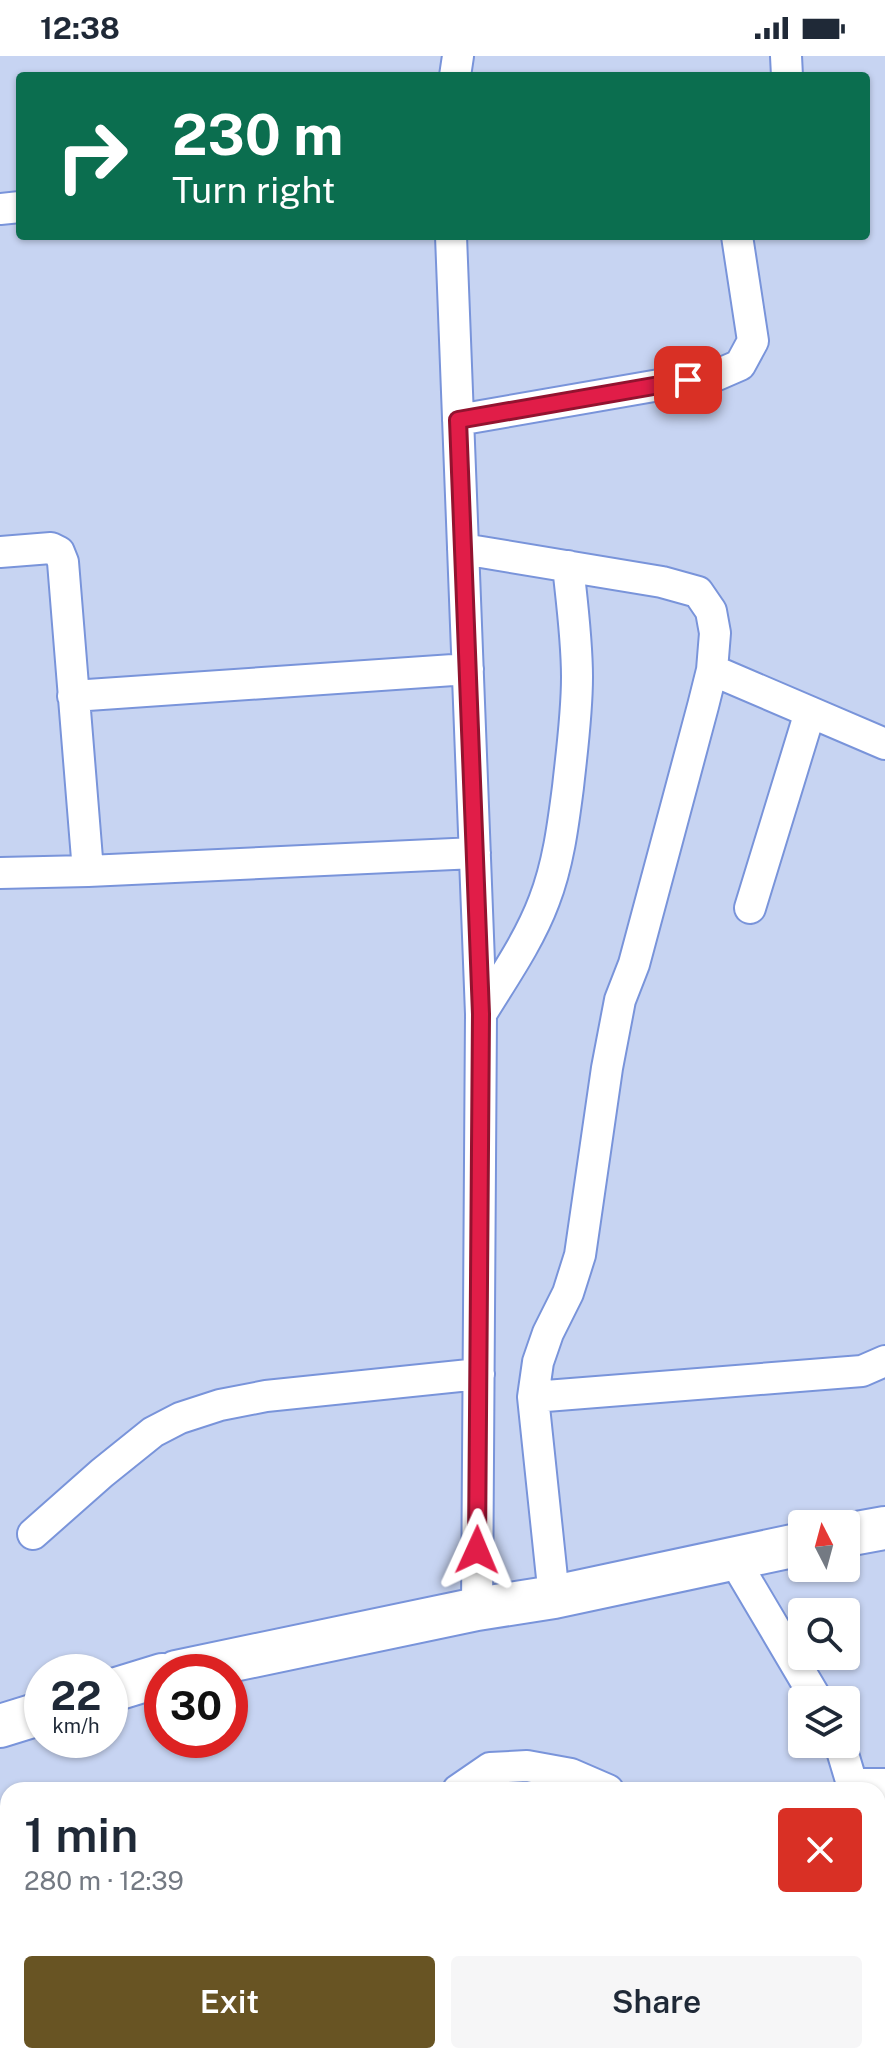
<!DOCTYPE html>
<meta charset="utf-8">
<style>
body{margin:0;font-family:"Public Sans",sans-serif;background:#f6f6f7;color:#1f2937;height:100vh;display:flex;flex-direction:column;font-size:30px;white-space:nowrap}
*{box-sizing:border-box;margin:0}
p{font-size:26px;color:#747a83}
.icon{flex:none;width:44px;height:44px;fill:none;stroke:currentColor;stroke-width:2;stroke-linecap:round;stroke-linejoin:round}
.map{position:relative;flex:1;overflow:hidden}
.drawer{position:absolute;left:0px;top:1726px;width:886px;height:282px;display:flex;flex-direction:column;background:#fff;border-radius:24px 24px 0 0;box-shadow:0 2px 6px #0004}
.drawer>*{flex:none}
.guide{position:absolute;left:16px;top:16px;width:854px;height:168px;border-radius:8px;box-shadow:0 2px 6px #0004;background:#0b6e4f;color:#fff;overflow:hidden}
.needle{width:52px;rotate:354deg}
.tools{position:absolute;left:788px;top:1454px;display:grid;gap:16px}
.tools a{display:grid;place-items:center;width:72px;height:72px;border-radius:8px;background:#fff;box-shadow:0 2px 6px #0004;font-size:40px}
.speed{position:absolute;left:24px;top:1598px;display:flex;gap:16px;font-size:40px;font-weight:700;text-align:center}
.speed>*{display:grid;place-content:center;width:104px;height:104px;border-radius:50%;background:#fff;box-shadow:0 2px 6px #0004;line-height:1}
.speed small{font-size:20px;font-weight:400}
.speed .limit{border:12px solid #d22;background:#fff;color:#111}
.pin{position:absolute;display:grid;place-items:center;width:68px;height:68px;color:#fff;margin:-34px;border-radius:16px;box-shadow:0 4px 12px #0006}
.me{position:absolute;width:88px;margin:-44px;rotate:1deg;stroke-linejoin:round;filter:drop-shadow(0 0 6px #0008)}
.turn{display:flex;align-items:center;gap:28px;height:168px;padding:0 24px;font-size:36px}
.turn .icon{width:104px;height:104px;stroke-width:2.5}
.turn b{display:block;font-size:56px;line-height:68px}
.round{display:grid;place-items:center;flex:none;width:84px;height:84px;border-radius:8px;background:#f6f6f7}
.summary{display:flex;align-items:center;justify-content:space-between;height:136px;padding:0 24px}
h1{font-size:48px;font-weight:600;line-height:60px}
.action{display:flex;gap:16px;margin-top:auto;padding:16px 24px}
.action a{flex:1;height:92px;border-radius:8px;background:#685423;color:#fff;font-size:32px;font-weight:600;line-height:92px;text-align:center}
.action a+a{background:#f6f6f7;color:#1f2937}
.status{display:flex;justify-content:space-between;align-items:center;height:56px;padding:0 40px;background:#fff;direction:ltr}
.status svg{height:22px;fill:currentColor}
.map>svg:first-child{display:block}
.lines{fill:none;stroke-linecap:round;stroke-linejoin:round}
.street-casing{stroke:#7994da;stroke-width:34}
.secondary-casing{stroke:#7994da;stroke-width:46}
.street{stroke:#fff;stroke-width:30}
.secondary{stroke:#fff;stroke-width:42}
.route-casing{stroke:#92132f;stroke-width:20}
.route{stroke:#e11d48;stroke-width:14}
</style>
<div class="status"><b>12:38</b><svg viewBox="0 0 49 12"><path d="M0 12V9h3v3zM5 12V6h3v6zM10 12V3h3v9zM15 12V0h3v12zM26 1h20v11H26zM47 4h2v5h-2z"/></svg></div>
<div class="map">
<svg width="885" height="2007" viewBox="0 0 885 2007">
<rect width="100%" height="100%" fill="#c7d4f2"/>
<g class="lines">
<g class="street-casing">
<path id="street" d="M786,0l1,20
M455,20l3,-20
M0,153l20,-2
M451,180l30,778 -4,595
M458,364l259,-45 23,-10 13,-24 -16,-105
M463,493l199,33 36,10 13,19 4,22 -3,37 -9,36 -69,258 -14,36 -13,68 -27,187 -12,38 -20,40 -10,29 -5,35 21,200
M0,496l51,-4 8,4 4,10 25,309
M712,614l173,74
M73,640l395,-27
M0,817l88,-2 387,-18
M750,852l60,-196
M481,958c22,-36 48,-73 63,-113 14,-36 19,-75 24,-114 4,-37 9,-73 9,-110 0,-37 -5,-74 -9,-111
M533,1341l329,-26 23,-10
M33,1478l69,-61 51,-41 27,-14 40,-13 46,-9 213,-22
M733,1502l84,142
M840,1688l12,40v6
M852,1728h33
M458,1734l32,-22 37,-2 44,8 37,16
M0,1901l8,-2
M878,1988l5,19
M270,2007l4,-7"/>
</g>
<g class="secondary-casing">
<path id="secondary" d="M846,1479l39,-7
M176,1616l301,-63 77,-12 248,-53
M110,1635l52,-16
M0,1670l42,-13"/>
</g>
<use href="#street" class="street"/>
<use href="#secondary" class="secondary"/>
</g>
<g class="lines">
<g class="route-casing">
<path id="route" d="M477,1494l4,-536 -23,-594 230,-40"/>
</g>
<use href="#route" class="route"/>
</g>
</svg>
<div class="tools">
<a><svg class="needle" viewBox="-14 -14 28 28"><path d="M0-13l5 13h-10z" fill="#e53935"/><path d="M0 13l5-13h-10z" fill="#747a83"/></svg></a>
<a><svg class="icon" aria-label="search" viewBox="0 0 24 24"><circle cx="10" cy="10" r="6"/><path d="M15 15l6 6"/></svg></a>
<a><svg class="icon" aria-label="layers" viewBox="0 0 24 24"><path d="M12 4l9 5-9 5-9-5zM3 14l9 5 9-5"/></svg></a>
</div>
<div class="speed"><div>22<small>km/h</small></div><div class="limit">30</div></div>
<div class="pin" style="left:688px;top:324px;background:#d93025"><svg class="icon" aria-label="arrive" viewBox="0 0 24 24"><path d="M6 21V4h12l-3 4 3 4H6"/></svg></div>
<svg class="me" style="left:477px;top:1494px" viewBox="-20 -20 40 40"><path d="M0-17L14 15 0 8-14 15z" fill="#e11d48" stroke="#fff" stroke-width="4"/></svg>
<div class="guide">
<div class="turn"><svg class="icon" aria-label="right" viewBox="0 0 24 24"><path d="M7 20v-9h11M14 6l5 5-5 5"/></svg><div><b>230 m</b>Turn right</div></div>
</div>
<section class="drawer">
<div class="summary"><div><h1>1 min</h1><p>280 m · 12:39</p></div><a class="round" style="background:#d93025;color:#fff"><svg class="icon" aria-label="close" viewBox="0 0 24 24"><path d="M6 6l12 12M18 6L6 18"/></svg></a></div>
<div class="action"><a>Exit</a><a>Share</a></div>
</section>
</div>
